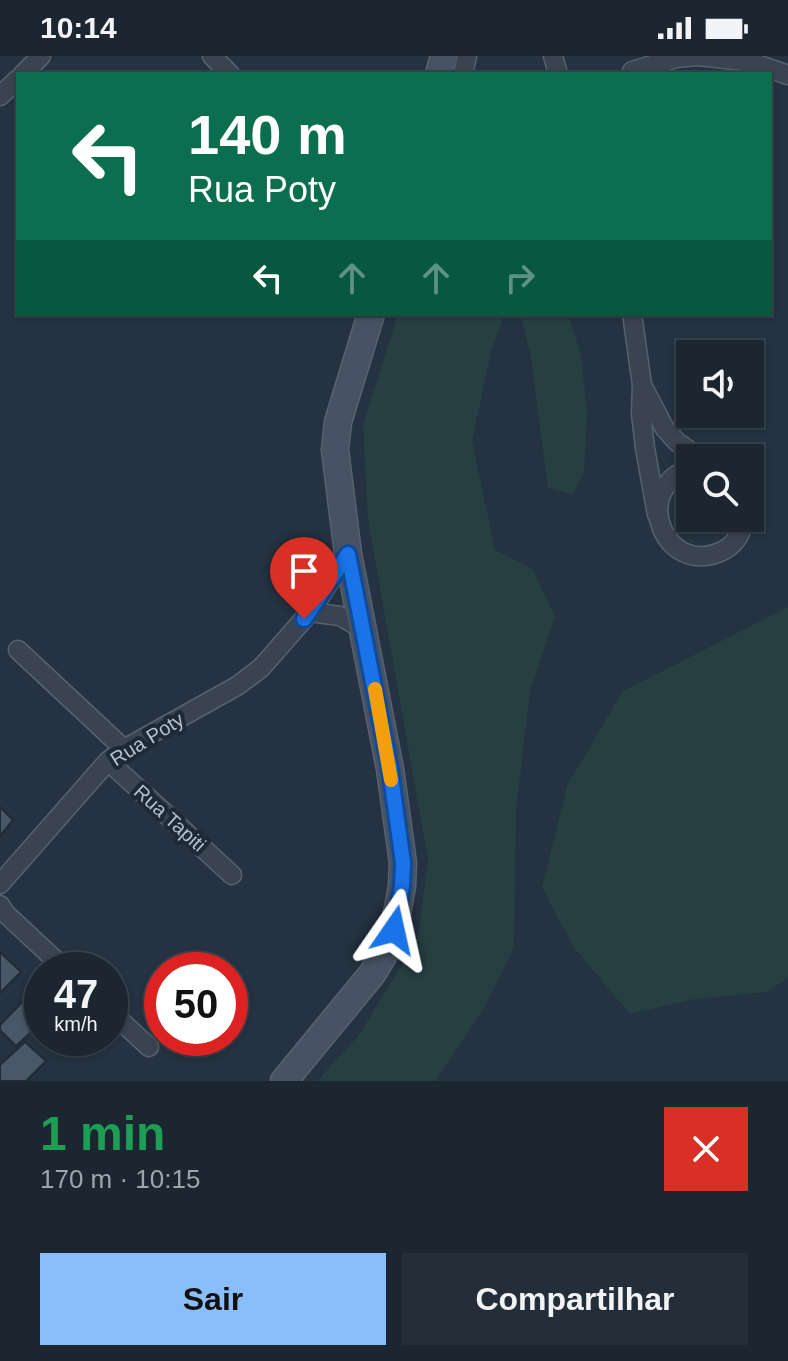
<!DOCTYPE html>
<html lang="pt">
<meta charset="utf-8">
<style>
body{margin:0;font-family:Helvetica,sans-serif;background:#242e39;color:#f1f3f6;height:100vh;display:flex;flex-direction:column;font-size:30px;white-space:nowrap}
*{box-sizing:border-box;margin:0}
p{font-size:26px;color:#a0a5ab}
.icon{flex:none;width:44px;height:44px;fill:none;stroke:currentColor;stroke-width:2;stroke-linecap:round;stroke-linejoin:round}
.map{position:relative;height:1025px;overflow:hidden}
.details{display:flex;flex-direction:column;background:#1b2631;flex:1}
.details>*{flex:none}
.guide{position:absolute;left:16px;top:16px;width:756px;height:244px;border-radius:0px;box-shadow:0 2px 6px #0004,0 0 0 2px #39434d;background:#0b6e4f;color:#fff;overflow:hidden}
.tools{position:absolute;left:676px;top:284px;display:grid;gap:16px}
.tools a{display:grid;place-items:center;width:88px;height:88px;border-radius:0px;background:#1b2631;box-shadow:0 2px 6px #0004,0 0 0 2px #39434d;font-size:40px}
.speed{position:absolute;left:24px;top:896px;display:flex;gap:16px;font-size:40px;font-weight:700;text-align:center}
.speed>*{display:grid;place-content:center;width:104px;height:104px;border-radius:50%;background:#1b2631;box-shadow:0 2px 6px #0004,0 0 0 2px #39434d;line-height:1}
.speed small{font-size:20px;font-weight:400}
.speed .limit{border:12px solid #d22;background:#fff;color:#111}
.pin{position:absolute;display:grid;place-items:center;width:68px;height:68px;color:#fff;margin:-82px -34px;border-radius:50% 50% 50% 0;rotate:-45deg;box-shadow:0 0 8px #0007}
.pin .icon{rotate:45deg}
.me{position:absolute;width:88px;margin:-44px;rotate:11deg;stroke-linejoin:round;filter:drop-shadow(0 0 6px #0008)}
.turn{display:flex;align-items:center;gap:28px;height:168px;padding:0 40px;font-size:36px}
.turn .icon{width:104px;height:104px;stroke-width:2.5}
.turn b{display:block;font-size:56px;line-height:68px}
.lanes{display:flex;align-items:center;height:76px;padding:0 40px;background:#0003;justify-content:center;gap:40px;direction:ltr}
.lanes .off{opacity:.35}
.round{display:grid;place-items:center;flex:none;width:84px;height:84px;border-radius:0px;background:#242e39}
.summary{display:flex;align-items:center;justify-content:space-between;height:136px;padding:0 40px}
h1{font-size:48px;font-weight:700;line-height:60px;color:#1e9e55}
.primary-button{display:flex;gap:16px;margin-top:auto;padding:16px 40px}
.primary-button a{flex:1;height:92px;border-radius:0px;background:#8abefb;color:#111;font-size:32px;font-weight:700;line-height:92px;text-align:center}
.primary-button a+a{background:#242e39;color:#f1f3f6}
.status{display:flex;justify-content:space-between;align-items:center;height:56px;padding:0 40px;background:#1b2631;direction:ltr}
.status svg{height:22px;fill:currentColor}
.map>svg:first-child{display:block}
.green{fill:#264042}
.building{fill:#485867;stroke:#202b37;stroke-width:2}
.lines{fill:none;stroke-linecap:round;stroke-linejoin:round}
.minor-casing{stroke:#57626e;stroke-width:21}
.secondary-casing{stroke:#57626e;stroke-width:29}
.minor{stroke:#394450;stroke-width:18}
.secondary{stroke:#475363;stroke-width:26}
.route-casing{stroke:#114b97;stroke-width:20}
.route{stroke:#1a73e8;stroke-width:14}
.slow{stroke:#f59e0b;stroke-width:14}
.labels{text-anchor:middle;stroke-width:8;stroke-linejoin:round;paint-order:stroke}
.street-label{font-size:20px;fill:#b5bfcb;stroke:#1e2936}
</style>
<div class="status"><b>10:14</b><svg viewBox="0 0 49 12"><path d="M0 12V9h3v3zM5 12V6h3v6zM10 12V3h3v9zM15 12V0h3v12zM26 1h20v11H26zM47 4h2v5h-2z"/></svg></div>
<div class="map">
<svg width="788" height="1025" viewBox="0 0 788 1025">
<rect width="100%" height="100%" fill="#243241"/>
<path class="green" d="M398,258h106l-13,38 -19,89 23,109 37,19 23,47 -25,75 -14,120 -2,136 -32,64 -47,70h-118l42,-46 59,-97 10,-78 -60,-340 -5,-95z
M520,258h48l13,41 6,57 -3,59 -11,24 -25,-7 -18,-136z
M788,551v371l-21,14 -72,7 -65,15 -58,-69 -30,-58 25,-101 55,-94z"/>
<path class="building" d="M0,751l13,13 -13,16z
M0,896l21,20 -21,21z
M37,931l5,6v29l-26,24 -16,-16v-5z
M25,986l21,19 -20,20h-26v-16z"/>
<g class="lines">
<g class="minor-casing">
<path id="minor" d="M212,0l18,18
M553,0l5,18
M734,0l54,19
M632,15l44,-13 22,-2 47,5
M23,18l18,-18
M463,18l4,-18
M0,40l18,-17
M632,258l10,71 -1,28 4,35 12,67
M643,331l22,42 12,13 23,16
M690,412c-60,22 -26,108 30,84 15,-6 22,-19 25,-34
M310,556l30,4 24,14
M18,594l106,99
M108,705l124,114
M0,828l108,-123 16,-12 113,-63 24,-18 49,-56 38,-58
M0,849l6,9 60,56
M110,955l39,36"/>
</g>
<g class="secondary-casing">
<path id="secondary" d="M439,18l5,-18
M284,1025l88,-107 11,-18 11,-26 8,-44 1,-23 -13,-94 -42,-215 -13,-104 3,-28 33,-108"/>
</g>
<use href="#minor" class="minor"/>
<use href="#secondary" class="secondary"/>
</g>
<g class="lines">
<g class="route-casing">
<path id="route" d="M304,563l44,-65 42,215 13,94 -1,23 -8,44"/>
</g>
<use href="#route" class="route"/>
<path class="slow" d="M375,633l16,91"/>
</g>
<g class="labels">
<g class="street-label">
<text transform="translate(147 683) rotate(-32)" y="7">Rua Poty</text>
<text transform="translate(170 762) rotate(42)" y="7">Rua Tapiti</text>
</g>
</g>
</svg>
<div class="tools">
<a><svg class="icon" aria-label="sound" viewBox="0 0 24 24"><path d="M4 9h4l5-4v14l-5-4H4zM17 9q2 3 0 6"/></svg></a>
<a><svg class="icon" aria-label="search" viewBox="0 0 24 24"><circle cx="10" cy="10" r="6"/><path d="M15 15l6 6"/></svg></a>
</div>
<div class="speed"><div>47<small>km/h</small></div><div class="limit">50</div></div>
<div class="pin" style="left:304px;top:563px;background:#d93025"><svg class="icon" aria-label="arrive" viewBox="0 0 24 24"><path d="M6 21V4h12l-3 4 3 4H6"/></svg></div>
<svg class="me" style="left:394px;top:874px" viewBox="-20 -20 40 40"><path d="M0-17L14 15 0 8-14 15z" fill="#1a73e8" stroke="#fff" stroke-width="4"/></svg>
<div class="guide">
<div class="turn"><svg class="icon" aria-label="left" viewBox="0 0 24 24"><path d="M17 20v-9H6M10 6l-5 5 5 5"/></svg><div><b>140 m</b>Rua Poty</div></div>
<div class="lanes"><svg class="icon" aria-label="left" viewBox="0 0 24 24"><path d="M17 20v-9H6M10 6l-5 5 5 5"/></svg><svg class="icon off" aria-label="ahead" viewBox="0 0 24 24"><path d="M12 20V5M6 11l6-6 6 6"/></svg><svg class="icon off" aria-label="ahead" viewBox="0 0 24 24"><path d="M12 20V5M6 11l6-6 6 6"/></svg><svg class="icon off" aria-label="right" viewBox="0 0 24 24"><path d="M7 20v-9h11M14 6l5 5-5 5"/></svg></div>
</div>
</div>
<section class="details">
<div class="summary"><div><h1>1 min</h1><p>170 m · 10:15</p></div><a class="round" style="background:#d93025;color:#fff"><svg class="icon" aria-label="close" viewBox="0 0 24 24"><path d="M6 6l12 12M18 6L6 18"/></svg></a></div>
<div class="primary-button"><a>Sair</a><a>Compartilhar</a></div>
</section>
